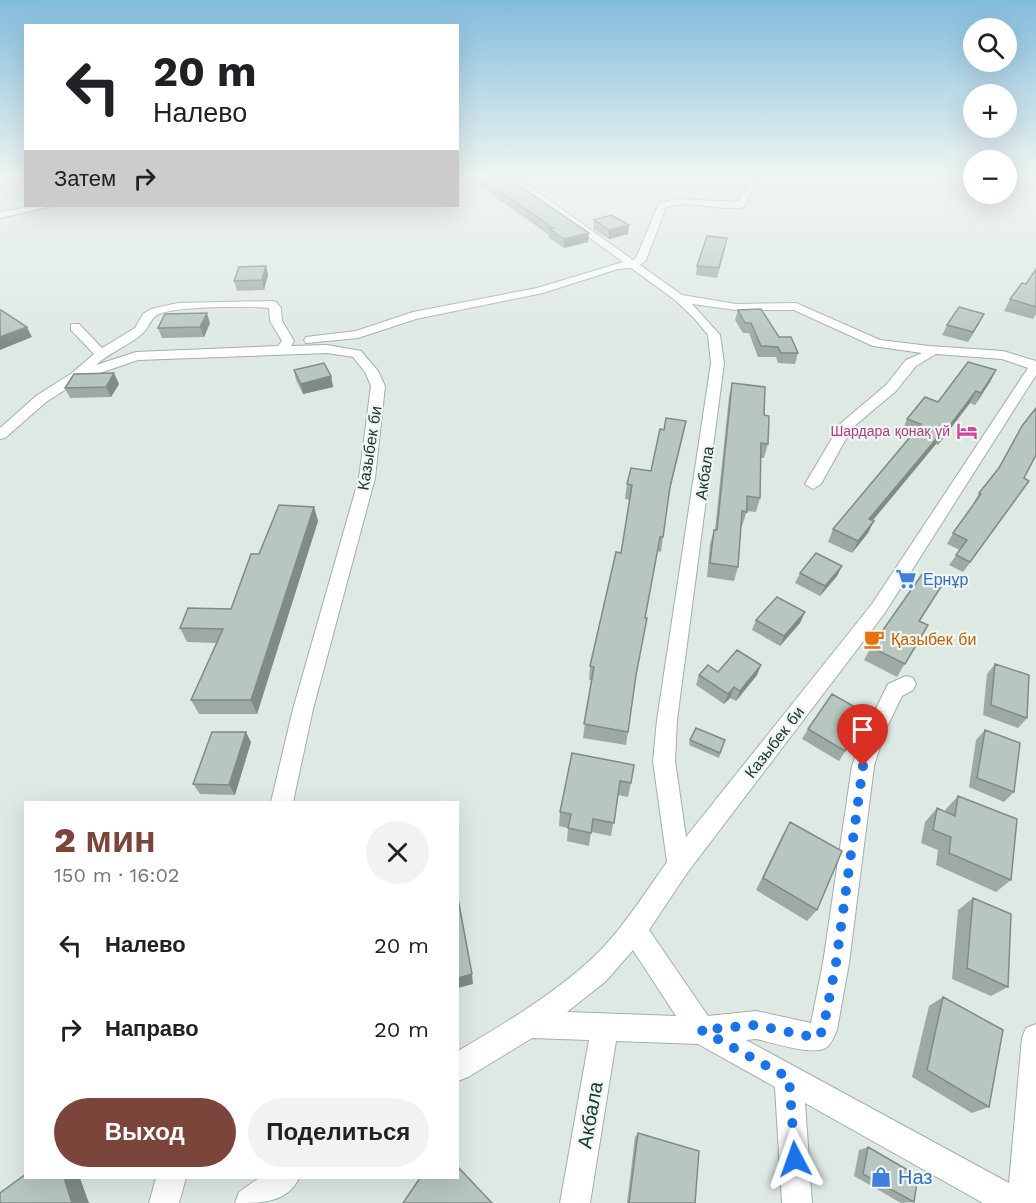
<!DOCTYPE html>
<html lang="ru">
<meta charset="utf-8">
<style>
body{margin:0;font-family:"Work Sans",sans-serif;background:#f2f2f2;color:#202124;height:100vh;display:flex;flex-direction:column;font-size:22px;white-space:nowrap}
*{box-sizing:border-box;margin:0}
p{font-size:20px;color:#757577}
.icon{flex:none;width:33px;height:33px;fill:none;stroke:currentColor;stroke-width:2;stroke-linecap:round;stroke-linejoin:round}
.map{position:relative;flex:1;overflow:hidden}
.sheet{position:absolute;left:24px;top:801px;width:435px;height:378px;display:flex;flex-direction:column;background:#fff;border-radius:0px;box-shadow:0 6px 24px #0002}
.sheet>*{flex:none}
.top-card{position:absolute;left:24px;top:24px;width:435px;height:183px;border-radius:0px;box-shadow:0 6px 24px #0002;background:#fff;color:#202124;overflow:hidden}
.controls{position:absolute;left:963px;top:18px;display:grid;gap:12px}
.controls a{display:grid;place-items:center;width:54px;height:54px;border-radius:50%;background:#fff;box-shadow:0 6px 24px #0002;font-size:30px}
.pin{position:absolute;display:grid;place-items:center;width:51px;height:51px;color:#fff;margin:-62px -26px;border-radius:50% 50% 50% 0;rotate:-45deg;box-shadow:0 0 6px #0007}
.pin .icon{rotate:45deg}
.me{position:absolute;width:66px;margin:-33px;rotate:356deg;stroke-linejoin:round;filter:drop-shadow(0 0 4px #0008)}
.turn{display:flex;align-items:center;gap:21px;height:126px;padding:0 30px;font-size:27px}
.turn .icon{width:78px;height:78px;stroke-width:2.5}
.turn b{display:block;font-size:42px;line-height:51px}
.then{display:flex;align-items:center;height:57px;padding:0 30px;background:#0003;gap:12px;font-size:22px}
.round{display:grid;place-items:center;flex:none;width:63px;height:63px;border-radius:32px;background:#f2f2f2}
.headline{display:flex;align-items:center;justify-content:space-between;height:102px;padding:0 30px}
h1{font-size:36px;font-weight:800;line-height:45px;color:#7c453c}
.button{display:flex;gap:12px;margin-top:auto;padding:12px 30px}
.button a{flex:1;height:69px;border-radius:36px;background:#7c453c;color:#fff;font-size:24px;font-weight:800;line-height:69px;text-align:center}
.button a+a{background:#f2f2f2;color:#202124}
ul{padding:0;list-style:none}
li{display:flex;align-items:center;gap:18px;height:84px;padding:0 30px}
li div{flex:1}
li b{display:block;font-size:22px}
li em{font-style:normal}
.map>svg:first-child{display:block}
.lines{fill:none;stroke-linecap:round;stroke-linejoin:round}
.street-casing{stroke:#a1b0a9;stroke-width:2}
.street{fill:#fff;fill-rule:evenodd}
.wall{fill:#9daaa4}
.shaded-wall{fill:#808b86}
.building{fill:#b7c6bf;stroke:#808b86;stroke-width:1.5}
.route{stroke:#1a73e8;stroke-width:10;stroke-dasharray:0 18}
.labels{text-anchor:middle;stroke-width:4.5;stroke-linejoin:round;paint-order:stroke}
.far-hotel-label{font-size:14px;fill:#b23c85;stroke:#eef6f1;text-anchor:end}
.street-label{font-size:16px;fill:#20382f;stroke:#eef6f1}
.shop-label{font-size:16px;fill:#366cbe;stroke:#eef6f1;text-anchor:start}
.food-label{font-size:16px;fill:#c56008;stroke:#eef6f1;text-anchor:start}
.near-street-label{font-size:20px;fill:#20382f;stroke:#eef6f1}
.near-shop-label{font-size:20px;fill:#366cbe;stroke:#eef6f1;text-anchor:start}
</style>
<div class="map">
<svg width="1036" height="1203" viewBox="0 0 1036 1203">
<rect width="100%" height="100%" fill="#dee9e3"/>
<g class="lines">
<g class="street-casing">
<path id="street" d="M508,178h10l115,82 3,-2 23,-55 20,-4 59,3 13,-24h8l-15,29c-25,5 -53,-8 -78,0l-20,53 -6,5 42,30 54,9 60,-1 84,37 49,6 74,5 33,10v14l-152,239 -197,259 -38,57 59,86 48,-5 55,12 12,-60 29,-197 13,-35 23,-47 18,-8 7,2 3,6 -3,6 -11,6 -17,35 -11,35 -25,197 -12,67c-3,6 -5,13 -10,17 -11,10 -56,-5 -71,-8l-10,1 263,143 13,-145 4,-10 10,-4v179h-53l-178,-100 7,100h-30l-7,-116 -77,-43 -82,-3 -26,162h-30l29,-163 -57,-2 -64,39 -10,4v-30c44,-26 90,-53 129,-88 32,-28 55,-66 80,-101l-14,-101 4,-41 54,-357 -3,-28 -14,-17 -19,-18 -44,-32 -13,1 -75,24 -127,26 -58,19 -52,5 -2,-3 2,-3 50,-6 57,-19 124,-24 86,-26zM692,304l44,6h58l79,36 49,7 -16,7 -20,25 -45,38 -36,61 8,5 8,-5 31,-56 44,-37 20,-25 20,-12 66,5 26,9 -156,236 -186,233 -11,-76 2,-41 47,-357 -4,-28zM633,950l43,66 -109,-4 39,-31z
M35,206h17l-52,12v-6z
M272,301l4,1 5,6 1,13 12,20 -3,5 36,-1 34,6 17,20 7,15 -10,92 -62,231 -20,93h-22l22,-93 66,-231 12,-92 -6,-14 -12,-15 -26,-4 -189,7 -56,19 -36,23 -41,36 -5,1v-11l36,-32 36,-23 22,-19 -23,-24v-6h8l23,24 33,-20 8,-14 8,-5 27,-6zM269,308l1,13 12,20 -4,5 -142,6 -40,13c14,-13 32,-19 46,-31 7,-6 8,-16 17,-20 18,-8 90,-8 110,-6z
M156,1178h30l-7,25h-30z
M259,1178h40c-12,25 -37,25 -64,25l4,-11z"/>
</g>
<use href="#street" class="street"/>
</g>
<path class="wall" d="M475,178h33l81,55 -1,9 -24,6 -15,-10v-3l-73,-52z
M594,220l34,14 -19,5 -16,-10z
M725,248l-8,30 -21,-3 1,-9z
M266,266l2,9 -4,15 -27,1 -3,-10z
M1036,269v45l-3,5 -29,-8 6,-12 16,-15z
M738,310l41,27 19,16 -3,11 -17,-1 -2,-6h-18l-9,-24h-6l-8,-13z
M984,314l-16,28 -26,-7 5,-10z
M210,323l-6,14 -42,1 -4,-10z
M294,370l37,6 2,11 -30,7 -7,-14z
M996,370l-6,12 -15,23 -5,-2 -32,42 -2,-1 -63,76 -5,13 -16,20 -24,-11 5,-13 79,-94 -10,-4 5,-12z
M732,383l32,32 4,29 -4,14h-3l-1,40 -4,14 -9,-1 -5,15h-1l-3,41 -4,14 -27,-4 3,-33 4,-14h1l14,-133z
M119,384l-8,13 -41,1 -5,-10z
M1022,426l2,52 -2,13 -59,81 -14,-7 11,-15 -13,-6 6,-11 21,-29h-1l6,-11 18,-23z
M683,435l-14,58 -6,44 -2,15 -4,-1 -22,127 -7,54 -2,13 -43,-7 8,-58h-2l1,-14 31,-113 9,-53 -5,-1 2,-15 24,-13z
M314,507l4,14 -61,193h-58l-8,-14 25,-57 -29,-1 -7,-14 51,-19 28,-55z
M842,566l-5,10 -17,20 -25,-13 5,-10z
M944,582l-24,39 8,4 -31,52 -33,-17 7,-13z
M805,612l-5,11 -20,23 -28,-16 4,-10z
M995,664l32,54 -9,10 -35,-13 4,-41z
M761,665l-4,10 -21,26 -6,-3 -6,6 -28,-19 3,-10z
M869,715l-30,46 -37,-22 6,-10z
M985,730l29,62 -10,10 -35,-15 7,-47z
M690,740h35l-6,18 -30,-13z
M251,742l-16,53 -35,-1 -7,-10z
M572,753l59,30 -3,14 -10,-2 -7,41 -20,-4 -2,14 -22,-5 1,-13 -9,-2 1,-14z
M958,796l53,84 -15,12 -60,-27 2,-15 -17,-7 4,-21 12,-14 8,4 1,-3z
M790,822l27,88 -10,11 -51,-31 26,-54z
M973,898l35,89 -17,9 -39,-17 6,-69z
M943,997l46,110 -17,6 -60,-36 17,-71z
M638,1133l57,70h-68l8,-66z
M868,1147l46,55 -13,1 -47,-27 5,-26z"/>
<path class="shaded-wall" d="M629,225l-1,9 -19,5v-9z
M589,233l-1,9 -24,6v-9z
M266,266l2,9 -4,15 -2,-10z
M207,313l3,10 -6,14 -4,-10z
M984,314l-5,10 -11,18 5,-10z
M27,327l5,10 -32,13v-13z
M996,370l-6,12 -15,23 6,-12z
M114,373l5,11 -8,13 -5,-10z
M331,376l2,11 -30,7 -2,-10z
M976,391l-6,12 -32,42 6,-12z
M686,421l-3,14 -16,66 3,-14z
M942,432l-6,12 -72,87 5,-12z
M1029,481l-7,10 -59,81 7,-10z
M314,507l4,14 -61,193 -6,-14z
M874,521l-6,12 -16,20 6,-12z
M842,566l-5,10 -17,20 5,-10z
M805,612l-5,11 -20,23 4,-10z
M761,665l-4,10 -21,26 4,-10z
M734,687l-4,11 -6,6 4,-10z
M246,732l5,10 -16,53 -6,-10z
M472,974l1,10 -15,4v-10z
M64,1178h16l9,25h-17z"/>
<path class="building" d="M481,178h27l81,55 -25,6 -15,-10 4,-1z
M611,215l18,10 -20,5 -15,-10z
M707,236l20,2 -8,30 -22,-2z
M266,266l-4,14 -28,1 5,-14z
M1036,269v38l-26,-8 12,-16 4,1z
M959,307l25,7 -11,18 -26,-7z
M761,309l18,28h12l7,16h-17l-3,-6 -17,-1 -10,-23h-6l-7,-13z
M0,310h1l26,17 -27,10z
M207,313l-7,14 -42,1 7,-14z
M968,362l28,8 -15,23 -5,-2 -32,42 -2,-1 -73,87 5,2 -16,20 -25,-12 88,-105 -14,-5 18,-22 13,5z
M324,363l7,13 -30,8 -7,-14z
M114,373l-8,14 -41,1 9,-14z
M732,383l33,4 -1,28 5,1 -1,28 -7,-1 -1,55 -13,-2v16l-5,-1 -4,56 -28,-4 4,-33h3z
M1036,408v47l-12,23 5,3 -59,81 -14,-7 11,-15 -14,-7 28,-39 -2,-1 20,-25 23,-42z
M666,418l20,3 -16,66 -7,50h-3l-15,81h2l-11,57 -8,57 -44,-8 10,-57 -4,-1 26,-114 5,1 11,-68 -5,-1 4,-16 20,3 9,-42 4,1z
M279,505l35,2 -63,193h-60l32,-71 -43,-1 8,-20 43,1 20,-55h8z
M816,553l26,13 -17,20 -25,-13z
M923,573l21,9 -25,39 9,4 -23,39 -34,-17z
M777,597l28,15 -21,24 -28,-16z
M737,650l24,15 -21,26 -6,-4 -6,7 -29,-19 9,-10 10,7z
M995,664l34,11 -2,43 -36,-13z
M832,694l37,21 -24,36 -37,-22z
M696,728l29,12 -5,13 -30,-13z
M985,730l35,13 -6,49 -37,-14z
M212,732h34l-17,53 -36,-1z
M572,753l62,12 -3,18 -11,-2 -6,42 -21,-4 -2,14 -23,-5 3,-14 -11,-2z
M958,796l59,23 -6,61 -62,-27 2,-16 -18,-7 4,-22 18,8z
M790,822l52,29 -25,59 -54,-32z
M973,898l38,16 -3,73 -41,-19z
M458,899l14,75 -14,4z
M943,997l60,33 -14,77 -62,-37z
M638,1133l61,18 -4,52h-66z
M868,1147l50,29 -4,26 -51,-28z
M458,1167l34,36h-89l17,-25h38z
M26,1174v4h38l8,25h-72v-10z"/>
<linearGradient id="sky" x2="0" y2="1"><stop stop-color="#81bcdd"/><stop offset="0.51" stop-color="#f0f5f2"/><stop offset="1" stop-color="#f0f5f2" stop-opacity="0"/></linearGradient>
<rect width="1036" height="346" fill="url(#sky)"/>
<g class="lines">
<path class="route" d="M795,1159l-6,-81 -88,-48 55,-5 61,13 6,-8 13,-67 27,-197"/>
</g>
<defs>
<g id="hotel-bare" transform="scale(1.62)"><path d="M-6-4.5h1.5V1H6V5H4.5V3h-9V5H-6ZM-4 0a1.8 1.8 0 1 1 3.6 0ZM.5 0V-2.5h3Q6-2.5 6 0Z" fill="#d1479c" stroke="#eef6f1" stroke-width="2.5" paint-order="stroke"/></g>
<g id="supermarket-bare" transform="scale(1.62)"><path d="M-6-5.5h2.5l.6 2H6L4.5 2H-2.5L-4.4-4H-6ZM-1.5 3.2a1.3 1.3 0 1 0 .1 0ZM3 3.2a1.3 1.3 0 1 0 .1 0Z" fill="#3f7fe0" stroke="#eef6f1" stroke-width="2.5" paint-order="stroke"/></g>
<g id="cafe-bare" transform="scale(1.62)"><path d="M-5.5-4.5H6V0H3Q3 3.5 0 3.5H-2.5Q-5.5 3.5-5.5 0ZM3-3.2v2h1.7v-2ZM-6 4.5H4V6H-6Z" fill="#e8710a" stroke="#eef6f1" stroke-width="2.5" paint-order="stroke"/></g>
<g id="shop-bare" transform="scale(1.62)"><path d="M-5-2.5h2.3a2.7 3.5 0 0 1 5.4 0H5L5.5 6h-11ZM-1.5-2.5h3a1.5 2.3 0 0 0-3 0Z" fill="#3f7fe0" stroke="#eef6f1" stroke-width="2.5" paint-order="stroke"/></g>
</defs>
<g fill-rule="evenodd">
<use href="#hotel-bare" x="967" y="431"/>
<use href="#supermarket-bare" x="906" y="579"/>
<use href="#cafe-bare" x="874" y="639"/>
<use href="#shop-bare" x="881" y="1177"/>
</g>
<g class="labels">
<g class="far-hotel-label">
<text x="950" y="436">Шардара қонақ үй</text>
</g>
<g class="street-label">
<text transform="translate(369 448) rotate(-81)" y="6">Казыбек би</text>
<text transform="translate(704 473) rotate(-82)" y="6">Акбала</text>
<text transform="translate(774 742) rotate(-52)" y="6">Казыбек би</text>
</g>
<g class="shop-label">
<text x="923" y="585">Ернұр</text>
</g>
<g class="food-label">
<text x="891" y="645">Қазыбек би</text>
</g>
<g class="near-street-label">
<text transform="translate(590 1115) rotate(-80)" y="7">Акбала</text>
</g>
<g class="near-shop-label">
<text x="898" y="1184">Наз</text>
</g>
</g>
</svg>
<div class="controls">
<a><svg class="icon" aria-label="search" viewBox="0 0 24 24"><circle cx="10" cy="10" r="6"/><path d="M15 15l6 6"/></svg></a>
<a>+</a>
<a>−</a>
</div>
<div class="pin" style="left:863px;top:766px;background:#d93025"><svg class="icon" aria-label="arrive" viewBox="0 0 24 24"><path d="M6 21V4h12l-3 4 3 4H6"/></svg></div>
<svg class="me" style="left:795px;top:1159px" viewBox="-20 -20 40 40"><path d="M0-17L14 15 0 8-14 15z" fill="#1a73e8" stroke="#fff" stroke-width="4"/></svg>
<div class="top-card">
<div class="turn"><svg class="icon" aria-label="left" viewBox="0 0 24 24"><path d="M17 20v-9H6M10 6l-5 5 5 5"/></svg><div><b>20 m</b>Налево</div></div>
<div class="then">Затем<svg class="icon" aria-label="right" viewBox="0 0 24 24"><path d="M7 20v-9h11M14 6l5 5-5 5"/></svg></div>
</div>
<section class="sheet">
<div class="headline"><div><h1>2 мин</h1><p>150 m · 16:02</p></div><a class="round"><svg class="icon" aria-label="close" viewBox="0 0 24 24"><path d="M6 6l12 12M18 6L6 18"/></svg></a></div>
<ul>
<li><svg class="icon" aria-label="left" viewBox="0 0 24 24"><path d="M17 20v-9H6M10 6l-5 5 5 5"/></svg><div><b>Налево</b></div><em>20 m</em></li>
<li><svg class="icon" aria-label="right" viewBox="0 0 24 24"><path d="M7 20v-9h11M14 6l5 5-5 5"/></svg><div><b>Направо</b></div><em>20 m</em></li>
</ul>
<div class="button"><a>Выход</a><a>Поделиться</a></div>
</section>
</div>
